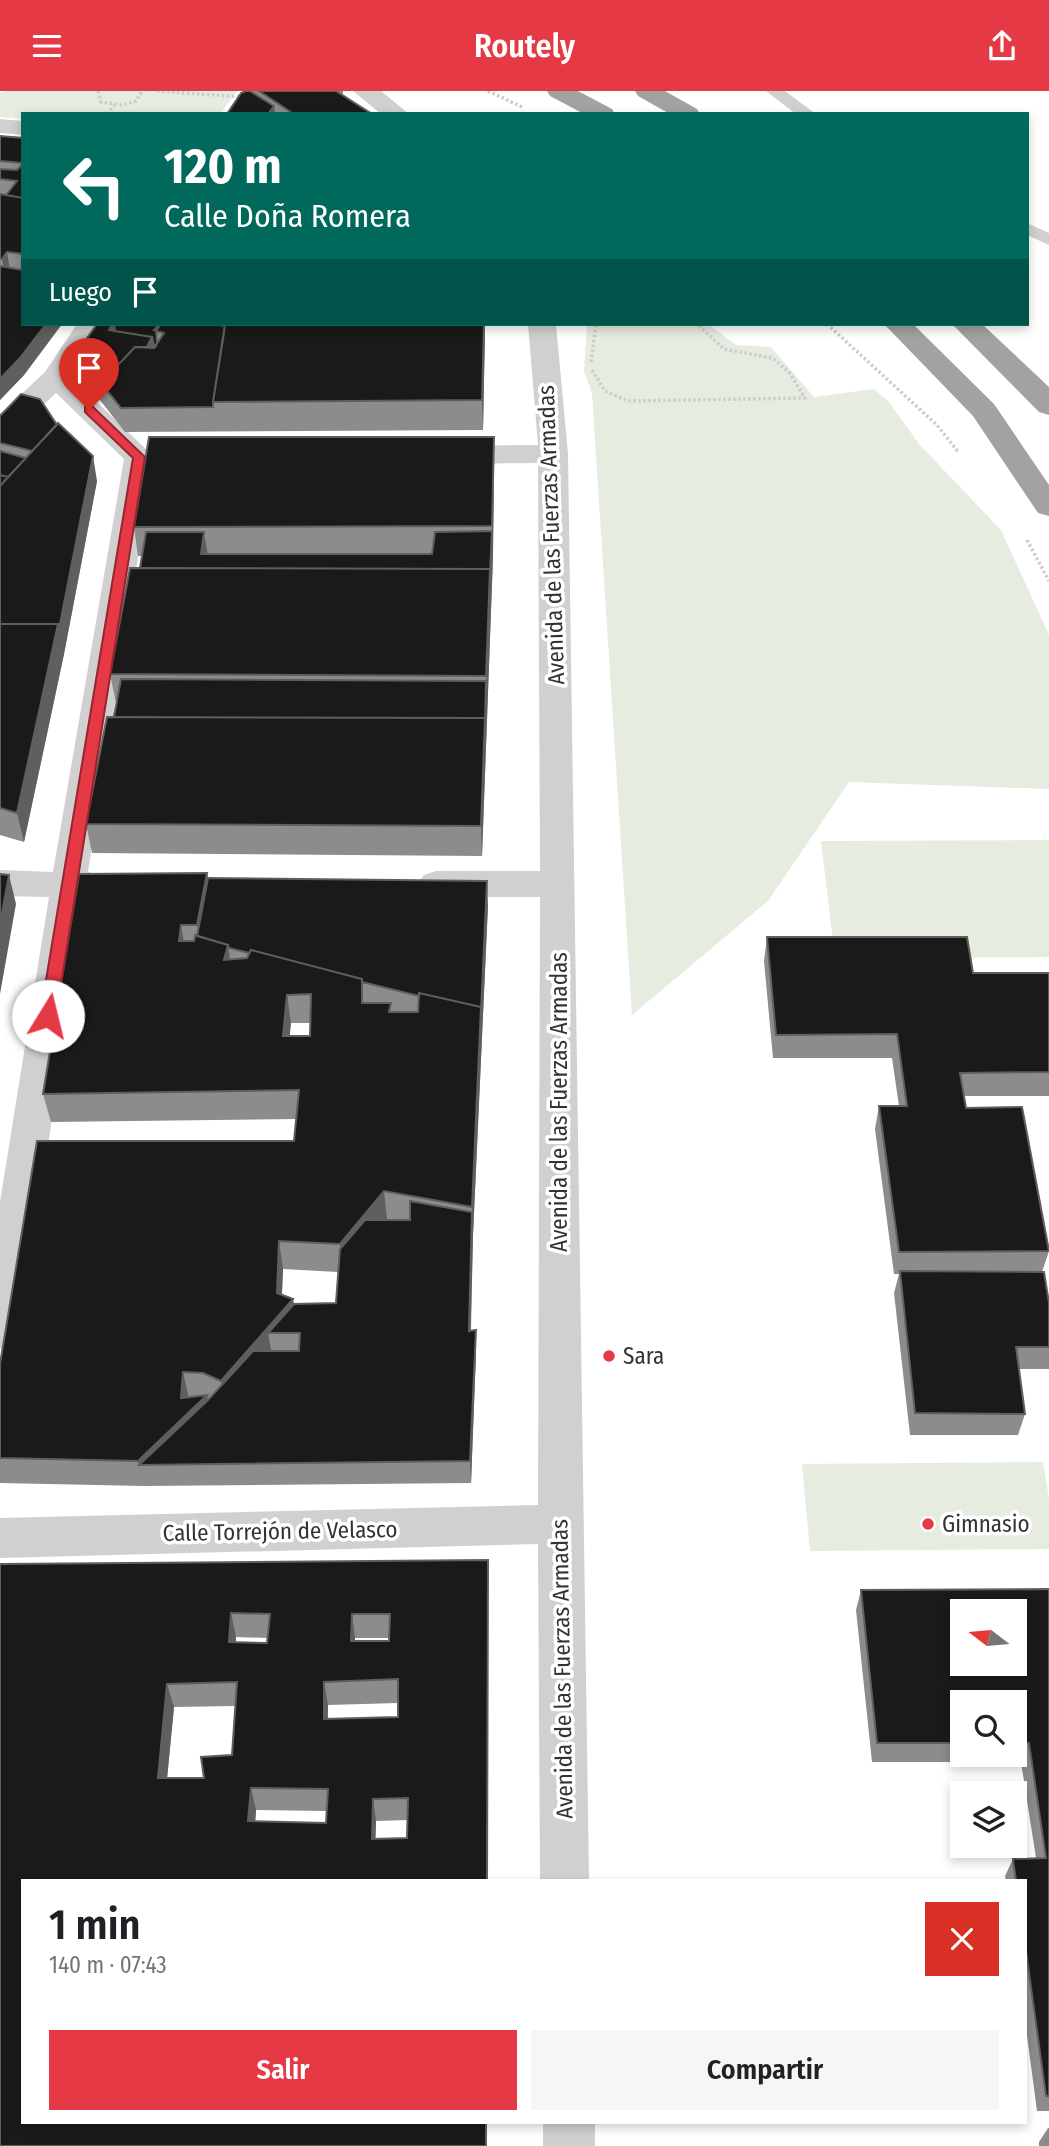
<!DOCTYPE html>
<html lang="es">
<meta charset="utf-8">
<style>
body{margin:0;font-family:"Fira Sans Condensed",sans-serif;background:#f6f6f6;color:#202124;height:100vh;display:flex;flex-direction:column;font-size:26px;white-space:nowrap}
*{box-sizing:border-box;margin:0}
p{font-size:23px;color:#757577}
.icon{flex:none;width:38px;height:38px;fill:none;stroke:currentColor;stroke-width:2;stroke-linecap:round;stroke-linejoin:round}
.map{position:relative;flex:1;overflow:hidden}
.details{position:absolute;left:21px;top:1788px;width:1006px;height:245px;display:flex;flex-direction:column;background:#fff;border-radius:0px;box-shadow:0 4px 10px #0003}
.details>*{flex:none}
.guide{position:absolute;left:21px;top:21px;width:1008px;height:214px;border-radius:0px;box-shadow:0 4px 10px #0003;background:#00695c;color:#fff;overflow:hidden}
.needle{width:46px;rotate:286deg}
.tools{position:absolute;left:950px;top:1508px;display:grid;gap:14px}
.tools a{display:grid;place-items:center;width:77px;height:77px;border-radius:0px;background:#fff;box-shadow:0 4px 10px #0003;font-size:35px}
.pin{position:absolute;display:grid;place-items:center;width:60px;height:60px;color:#fff;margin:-72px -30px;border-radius:50% 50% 50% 0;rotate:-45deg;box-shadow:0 0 7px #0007}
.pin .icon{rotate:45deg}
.me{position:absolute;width:77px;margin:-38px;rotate:9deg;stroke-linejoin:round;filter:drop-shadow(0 0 5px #0008)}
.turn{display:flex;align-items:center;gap:24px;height:147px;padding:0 28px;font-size:32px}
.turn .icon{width:91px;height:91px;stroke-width:2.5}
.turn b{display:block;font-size:49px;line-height:60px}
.then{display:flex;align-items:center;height:66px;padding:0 28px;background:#0003;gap:14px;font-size:26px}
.round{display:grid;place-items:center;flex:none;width:74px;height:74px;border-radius:0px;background:#f6f6f6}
.headline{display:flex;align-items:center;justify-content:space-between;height:119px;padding:0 28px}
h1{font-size:42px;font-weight:600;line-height:52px}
.action{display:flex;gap:14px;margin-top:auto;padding:14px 28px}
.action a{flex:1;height:80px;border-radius:0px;background:#e63946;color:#fff;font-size:28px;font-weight:600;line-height:80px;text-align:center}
.action a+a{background:#f6f6f6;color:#202124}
header{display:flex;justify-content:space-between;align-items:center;height:91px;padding:0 28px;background:#e63946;color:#fff;font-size:32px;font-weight:600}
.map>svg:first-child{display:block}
.green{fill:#e6ecdf}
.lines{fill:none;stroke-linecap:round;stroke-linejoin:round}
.path{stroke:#cdcdcd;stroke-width:3.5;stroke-dasharray:2.5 2.5;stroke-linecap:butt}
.service{fill:#d0d0d0;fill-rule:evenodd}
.minor{fill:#d0d0d0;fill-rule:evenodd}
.trunk{fill:#a2a2a2;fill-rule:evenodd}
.wall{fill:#8c8c8c;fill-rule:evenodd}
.shaded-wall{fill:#5f5f5f}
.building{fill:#1a1a1a;stroke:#5f5f5f;stroke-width:2;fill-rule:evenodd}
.route{fill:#e63946;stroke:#96252e;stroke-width:2}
.poi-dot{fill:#e63946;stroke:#fff;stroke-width:2.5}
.labels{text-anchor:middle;stroke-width:7;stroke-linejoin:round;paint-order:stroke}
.street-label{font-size:23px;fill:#333;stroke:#fff}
.poi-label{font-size:23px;fill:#333;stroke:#fff;text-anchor:start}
</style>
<header><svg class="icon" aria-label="menu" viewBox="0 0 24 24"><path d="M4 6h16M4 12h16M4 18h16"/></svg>Routely<svg class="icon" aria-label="share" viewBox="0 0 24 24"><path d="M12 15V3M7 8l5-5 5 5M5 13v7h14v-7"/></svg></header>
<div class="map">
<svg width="1049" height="2055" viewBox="0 0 1049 2055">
<rect width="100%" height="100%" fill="#fff"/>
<path class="green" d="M5,0h232l-17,23h-197v5l-23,-2v-24z
M587,233h121l28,21 35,2 43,50 60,-8 15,13 30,42 82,86 48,105v154l-200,-7 -81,119 -136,114 -40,-622 -8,-22z
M1049,749v117l-214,1 -14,-117z
M1043,1371l6,37v50l-239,2 -8,-87z"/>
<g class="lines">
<path class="path" d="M98,0l3,11 21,3 14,-4 6,-10
M157,0l87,6
M488,0l34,16
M107,23l7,-9
M827,233l110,101 22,28
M591,271l5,-38
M592,279l13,21 23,10 177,-3 -16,-26 -17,-14 -48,-9 -27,-25
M1027,449l22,41"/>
<path class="service" d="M766,0h19l31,23h-20z
M1027,132l22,10v12l-22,-10z"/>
<path class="minor" d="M353,0h28l28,23h-28z
M0,28l23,2v14l-23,-2z
M77,233h28l-34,53 83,80 -66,415 16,4 6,9 -6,9 -20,3 -63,435 -6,12 -15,5v-147l49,-305 -49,-1v-26l53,2 71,-413 -68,-66 -46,43 -10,3v-25l45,-42z
M528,233h28l12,130 21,1427h-49l-2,-337 -538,14v-40l538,-13 2,-608h-104l-12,-4 -6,-9 6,-9 12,-4h104l-2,-408 -95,1 -10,-3 -5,-6 5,-6 10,-3 95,-1z
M543,2032h52v23h-52z"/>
<path class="trunk" d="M547,0h31l34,18 3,5h-31l-34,-18z
M635,0h30l32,18 3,5h-30l-32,-18z
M884,233h29l81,80 55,81v31l-11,-3 -65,-97z
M952,233h30l67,63v28l-10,-3z"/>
</g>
<path class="wall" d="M247,0h96v5l29,18h-145z
M0,45l23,2v186h39l-38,51 -24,25z
M97,233h388l-2,106 -358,2 -47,-60 -3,-17z
M0,325l57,9 40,56 -33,173 -40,188 -24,-7z
M494,346l-1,119 -11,300 -390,-3 -6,-29 30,-121 -6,-29 30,-106 2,-12h-4l-4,-29z
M207,782l1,5 280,27 -15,330 -2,96 5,22 -5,130 -327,3 -144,-3v-119l294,-223 2,-22 -245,3 -8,-28zM291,932h20l-1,13h-21zM283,1178l55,3 -2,31 -42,1 -1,-5 -11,-4z
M767,846l206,36h76v123h-85l2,12 83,143 -7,21 7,75v22h-30l6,45 -7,21h-108l-16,-142 5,-19h-5l-19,-145 4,-23h20l-7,-48h-119l-9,-97z
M488,1469v321h-465l-23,265v-582zM236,1546l32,1 -1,5 -31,-1zM355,1547h35l-1,3h-34zM398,1612v14l-70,2v-14zM235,1615l-3,49 -28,23h-37l7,-71zM256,1719l70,1v12l-71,-2zM408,1729l-1,18 -32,1 1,-18z
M1049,1498v522h-12l-11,-83v-147h-20l-1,-5 8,-17 23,-1 -15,-96h-149l-16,-152 5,-20zM962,1612h53v52h-53z
M1048,2037h1v18h-10v-4z"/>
<path class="shaded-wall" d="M274,15l1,8h-7z
M7,161l4,23 -4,8 -5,-24z
M46,233h16l-38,51 -24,25v-21z
M112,233h2l3,15 -8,-9z
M484,233l1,9 -2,97 -1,-30z
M152,246l3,17h-12z
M494,346v29l-1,90 -1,-30z
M93,365l4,25 -33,173 -40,188 -7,-29z
M492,440l1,25 -11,300 -1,-30z
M204,441l4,24 -7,-2z
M207,782l4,29 -11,39 -3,-16z
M9,784l7,29 -16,90v-70z
M487,790l1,24 -15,330 -3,118 -1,-22 3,-124z
M181,834l5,29 -7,-13z
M228,854l4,29 -8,-14z
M287,904l4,28 -4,42 -4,-29z
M384,1100l3,28 -44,53 -3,-28z
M279,1150l4,28 -2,44 12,-14 4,27 -29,7 4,22 -46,52 -5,-26 56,-88z
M476,1239v23l-5,130 -1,-22z
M183,1281l6,27 18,-4 6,26 -74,44 -1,-4 43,-63z
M488,1469v321h-1z
M231,1522l5,24 -2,29 -5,-24z
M352,1523l3,24 -1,27 -3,-24z
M324,1591l4,23 -1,37 -3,-23z
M167,1593l7,23 -9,93 -7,-22z
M251,1697l5,22 -2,32 -6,-21z
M373,1708l3,22 -1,39 -3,-21z"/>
<path class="building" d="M246,0h4l24,15 -6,8h-41l14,-21z
M259,0h77l36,23h-80v-1z
M0,45l23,2v25l-23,-2z
M23,73v34l-17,-3 11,-14 -17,-2v-10l17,1z
M0,103l23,4v56l-16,-2 -5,7h-2z
M0,175l23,4v54h23l-26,34 -20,21z
M97,233h15l-3,6 43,7 -5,10h-12l-34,36 1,6 -27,-34z
M114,233h45l-5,6h2l1,13 -1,3 -2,-1 -2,-8 -38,-6 1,-2z
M161,233h50l14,2 -12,76v5l-92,1 -20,-25 34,-36 19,1 10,-15 -8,-2z
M225,233h259l-2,76 -269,2z
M21,303l19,5 17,26 -25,26 -32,-8v-27z
M58,332l35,33 -34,173 -1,-5h-58v-138z
M149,346h345l-2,89 -358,1z
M0,360l26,7 -18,19 -8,-2z
M0,384l8,2 -8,9z
M492,440l-2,43v-5l-350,-1 6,-36h58l-3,22h231l3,-22z
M130,477l360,1 -4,107 -376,-2z
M0,533h58l-41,189 -17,-5z
M121,588l365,2 -1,42v-5l-371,-1z
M107,626l378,1 -4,108 -395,-2z
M207,782l-10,52h-16l-2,16h15l1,-6 33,10 -4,15 23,-2 4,-8 111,29v24h29l-2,9h29l1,-19 62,14 -9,200 -88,-16 -44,53 -61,-3 -2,52 16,6 -72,82 -18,-8 -20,-1 -2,26 26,-3 -69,66 -138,-3v-94l37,-223h257l5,-51 -256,4 36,-220zM311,903l-1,42h-27l4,-41z
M0,783l9,1 -9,49z
M208,787l279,3 -6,131v-5l-62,-14v3l-57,-14v-3l-111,-29 -2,3 -20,-5 -1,-3 -31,-9z
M767,846h200l6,36h76v99l-89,1 6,35 56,-1 27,144 -150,1 -20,-146h28l-10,-72 -121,1z
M410,1110l62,11 -3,119 7,-1 -6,131 -331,4 69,-65 45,-49h46l1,-18h-32l26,-29 42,-1 4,-54 25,-29h45z
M900,1180l144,1 5,31v44h-33l9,67 -110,-1z
M488,1469l-1,321h-464v242h463v23h-486v-582zM231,1522l39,1 -3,29 -38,-1zM352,1523h38l-1,27h-38zM398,1588v38l-74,2v-37zM237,1591l-5,73 -31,2 3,21h-46l9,-94zM251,1697l77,1 -2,34 -78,-2zM408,1707l-1,40 -35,1 1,-40z
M1049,1498v507h-3l-20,-145v-70h-10l-3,-22 33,-1 -17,-115h-14v-40h-53v40h-85l-16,-153zM962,1521h53v52h-53z"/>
<path class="route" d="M85,316h8l52,50 -89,559 -8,6 -8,-6 93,-558 -48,-46z"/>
<g class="poi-dot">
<circle cx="609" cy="1265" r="7"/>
<circle cx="928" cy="1433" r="7"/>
</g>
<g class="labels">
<g class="street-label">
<text transform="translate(551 444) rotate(-92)" y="8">Avenida de las Fuerzas Armadas</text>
<text transform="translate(559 1011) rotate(-90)" y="8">Avenida de las Fuerzas Armadas</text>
<text transform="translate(280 1440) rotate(-1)" y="8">Calle Torrejón de Velasco</text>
<text transform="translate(562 1578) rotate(-91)" y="8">Avenida de las Fuerzas Armadas</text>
</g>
<g class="poi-label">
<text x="623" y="1273">Sara</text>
<text x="942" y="1441">Gimnasio</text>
</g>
</g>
</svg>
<div class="tools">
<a><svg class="needle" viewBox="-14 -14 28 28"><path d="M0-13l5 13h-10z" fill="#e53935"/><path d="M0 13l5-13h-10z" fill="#757577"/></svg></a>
<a><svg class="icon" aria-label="search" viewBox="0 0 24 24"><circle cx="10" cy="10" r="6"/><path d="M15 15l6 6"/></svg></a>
<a><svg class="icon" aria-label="layers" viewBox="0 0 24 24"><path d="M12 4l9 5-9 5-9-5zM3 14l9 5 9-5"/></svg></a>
</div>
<div class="pin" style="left:89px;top:319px;background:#d93025"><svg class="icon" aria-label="arrive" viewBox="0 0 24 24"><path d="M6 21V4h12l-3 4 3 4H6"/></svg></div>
<svg class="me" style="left:48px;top:925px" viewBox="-20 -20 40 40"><circle r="19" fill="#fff"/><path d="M0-13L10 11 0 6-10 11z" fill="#e63946"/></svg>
<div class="guide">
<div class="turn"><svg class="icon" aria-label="left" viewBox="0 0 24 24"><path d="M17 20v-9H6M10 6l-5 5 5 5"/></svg><div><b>120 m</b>Calle Doña Romera</div></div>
<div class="then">Luego<svg class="icon" aria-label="arrive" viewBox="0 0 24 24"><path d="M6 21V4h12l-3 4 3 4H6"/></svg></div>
</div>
<section class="details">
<div class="headline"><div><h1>1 min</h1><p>140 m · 07:43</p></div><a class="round" style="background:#d93025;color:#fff"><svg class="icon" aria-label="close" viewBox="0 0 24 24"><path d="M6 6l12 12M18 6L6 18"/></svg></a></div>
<div class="action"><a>Salir</a><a>Compartir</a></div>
</section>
</div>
